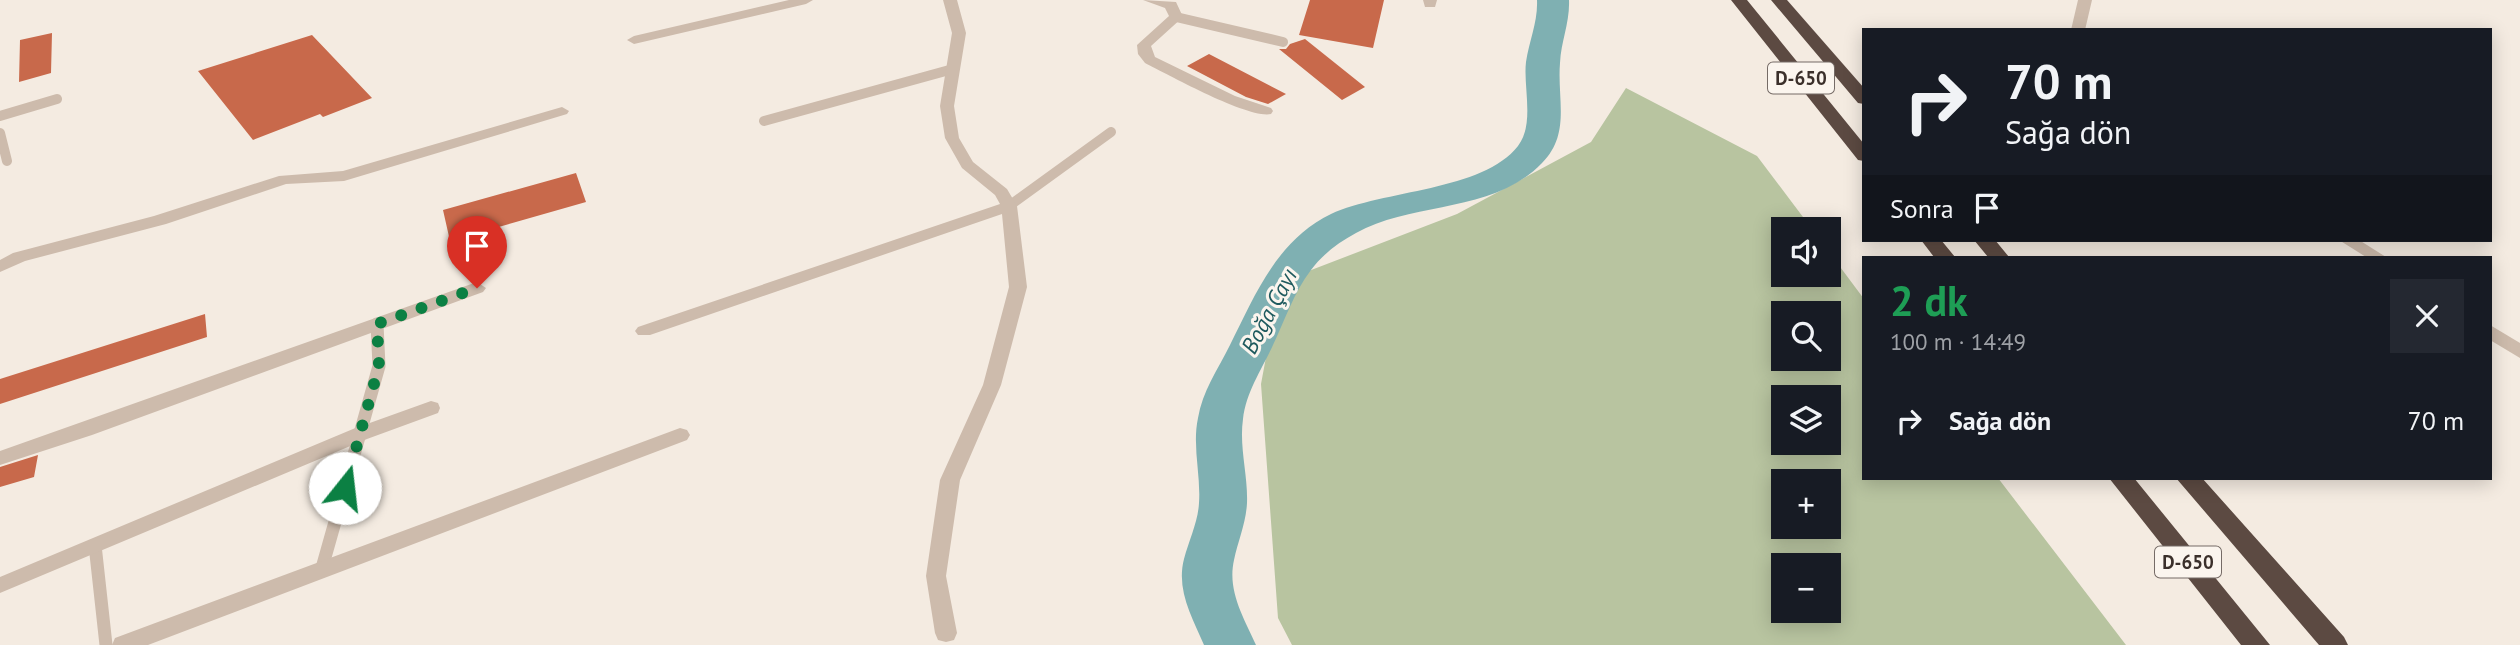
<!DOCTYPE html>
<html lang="tr">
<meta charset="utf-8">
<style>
body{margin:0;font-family:"PT Sans",sans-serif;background:#242831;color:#f1f3f6;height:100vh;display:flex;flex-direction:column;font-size:26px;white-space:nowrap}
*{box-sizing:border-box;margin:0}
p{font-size:23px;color:#9ea1a6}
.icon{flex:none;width:38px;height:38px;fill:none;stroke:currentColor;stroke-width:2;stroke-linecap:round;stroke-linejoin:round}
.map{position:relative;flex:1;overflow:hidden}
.details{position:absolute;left:1862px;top:256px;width:630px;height:224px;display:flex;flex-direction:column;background:#171b24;border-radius:0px;box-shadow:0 4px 18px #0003}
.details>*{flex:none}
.hud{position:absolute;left:1862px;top:28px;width:630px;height:214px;border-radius:0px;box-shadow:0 4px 18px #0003;background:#171b24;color:#f1f3f6;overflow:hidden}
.buttons{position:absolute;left:1771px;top:217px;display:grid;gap:14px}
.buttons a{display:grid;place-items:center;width:70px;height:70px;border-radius:0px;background:#171b24;box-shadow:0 4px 18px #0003;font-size:35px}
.pin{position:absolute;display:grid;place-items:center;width:60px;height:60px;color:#fff;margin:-72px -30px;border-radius:50% 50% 50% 0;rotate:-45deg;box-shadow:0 0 7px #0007}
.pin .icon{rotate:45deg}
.me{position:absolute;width:77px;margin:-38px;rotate:16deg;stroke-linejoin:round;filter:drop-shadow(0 0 5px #0008)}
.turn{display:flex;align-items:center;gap:24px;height:147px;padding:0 28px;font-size:32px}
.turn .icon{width:91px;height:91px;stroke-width:2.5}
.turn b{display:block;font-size:49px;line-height:60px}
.then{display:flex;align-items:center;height:66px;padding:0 28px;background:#0003;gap:14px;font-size:26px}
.round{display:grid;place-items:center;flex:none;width:74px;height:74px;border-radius:0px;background:#242831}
.overview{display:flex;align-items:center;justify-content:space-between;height:119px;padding:0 28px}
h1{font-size:42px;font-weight:600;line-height:52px;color:#1e9e55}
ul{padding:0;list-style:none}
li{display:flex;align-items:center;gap:21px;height:91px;padding:0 28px}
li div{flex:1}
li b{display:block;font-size:26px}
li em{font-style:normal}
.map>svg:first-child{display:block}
.green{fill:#b8c4a0;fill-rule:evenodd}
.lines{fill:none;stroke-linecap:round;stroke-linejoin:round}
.river{fill:#7fb0b2;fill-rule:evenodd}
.building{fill:#c8694b}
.lane-far1{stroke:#cdbbac;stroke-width:10}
.lane{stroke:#cdbbac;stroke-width:13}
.street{fill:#cdbbac;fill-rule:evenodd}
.highway{fill:#5c4a42;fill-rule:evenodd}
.route{stroke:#0b8043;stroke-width:12;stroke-dasharray:0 21.6}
.labels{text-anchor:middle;stroke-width:6;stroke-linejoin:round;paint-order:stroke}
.shield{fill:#fbf5ee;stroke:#756b66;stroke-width:2}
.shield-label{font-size:19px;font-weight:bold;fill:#3b302b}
.water-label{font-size:23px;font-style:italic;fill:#1f5a5e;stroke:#fbf5ee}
</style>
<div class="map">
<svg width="2520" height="645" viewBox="0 0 2520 645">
<rect width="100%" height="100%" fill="#f4ebe1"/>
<path class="green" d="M1626,88l131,68 55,73h-29v46h46v-23l35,47v179h134l128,167h-834l-14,-27 -17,-234 19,-102 177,-68 134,-72zM1783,313h46v46h-46zM1783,397h46v46h-46zM1783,481h46v46h-46zM1783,565h46v46h-46z"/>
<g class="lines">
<path class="river" d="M1537,0h32c1,22 -8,41 -9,63 -3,36 11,71 -18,100 -49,51 -128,38 -186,70 -17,9 -33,21 -45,37 -17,22 -26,50 -38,75 -11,24 -27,47 -30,74 -4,28 5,56 4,84 -1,20 -9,38 -13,57 -7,31 10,58 22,85h-52c-12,-28 -28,-55 -20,-86 5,-19 14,-37 15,-56 2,-28 -7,-57 -1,-85 4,-26 20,-49 32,-73 25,-50 47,-105 101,-131 52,-24 152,-23 187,-68 17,-22 5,-59 8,-84 3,-21 12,-40 11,-62z"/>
</g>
<path class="building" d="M1310,0h74l-11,48 -74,-13z
M52,33l-1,40 -32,9 1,-42z
M312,35l60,63 -49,19 -3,-3 -67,26 -55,-69z
M1305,39l60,48 -23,13 -63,-51h7l4,-5z
M1209,54l77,40 -18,10 -22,-7 -59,-31z
M576,173l10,29 -136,39 -7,-31z
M205,314l2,23 -207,67v-25z
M38,455l-4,22 -34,10v-20z"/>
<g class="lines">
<path class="lane-far1" d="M1176,17l107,25
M0,116l57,-17
M764,121l189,-52
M0,133l7,28
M1009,206l102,-74"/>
<path class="lane" d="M95,545l11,100
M322,568l57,-202 -2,-42"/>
<path class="street" d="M789,0h24l-7,4 -172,40 -7,-4 7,-4z
M943,0h14l9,33 -12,73 5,32 14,24 34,27 10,17 10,81 -26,98 -41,95 -14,96 11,57 -3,7 -8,2 -8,-2 -3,-7 -9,-57 14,-96 43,-95 26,-98 -7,-73 -352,121h-12l-3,-4 3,-4 362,-123 -5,-9 -33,-27 -17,-30 -5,-32 12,-73z
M1143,0l33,2 7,15 -32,29 4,11 80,39 36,12 2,3 -2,3c-23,5 -102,-39 -126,-51l-7,-9 -1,-9 32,-29 -4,-8z
M1423,0h14l-2,7h-10z
M2078,0h14l-7,30h-14z
M562,107l7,4 -2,3 -223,67 -58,3 -120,40 -141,37 -25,11v-12l13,-7 141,-37 125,-40 64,-5z
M2339,240h20l27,17h-20z
M477,282l9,6 -3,4 -391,143 -92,30v-14z
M2490,325l30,18v15l-30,-18z
M431,401l7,2 2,5 -2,5 -71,26 -367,154v-16l353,-148z
M680,428l7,2 3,5 -3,5 -539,205h-36l3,-7z"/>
<path class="highway" d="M1731,0h16l117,144v17l-6,-1z
M1771,0h16l77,88v16l-6,-1z
M1921,240h20l14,17h-21z
M1974,240h21l14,17h-21z
M2109,478h25l136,167h-29z
M2176,478h26l142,159 4,8h-29z"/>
</g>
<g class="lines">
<path class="route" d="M345,488l34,-122 -2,-42 100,-36"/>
</g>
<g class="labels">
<g class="shield">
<rect x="1768" y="62.5" width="66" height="31" rx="5"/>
<rect x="2155" y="546.5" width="66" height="31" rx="5"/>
</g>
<g class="shield-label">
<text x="1801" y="85">D-650</text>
<text x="2188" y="569">D-650</text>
</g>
<g class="water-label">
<text transform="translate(1269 311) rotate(-62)" y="8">Boğa Çayı</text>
</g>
</g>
</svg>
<div class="buttons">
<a><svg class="icon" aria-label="sound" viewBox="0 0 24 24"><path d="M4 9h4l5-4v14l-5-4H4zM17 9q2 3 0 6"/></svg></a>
<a><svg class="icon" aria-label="search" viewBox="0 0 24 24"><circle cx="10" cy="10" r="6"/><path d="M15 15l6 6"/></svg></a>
<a><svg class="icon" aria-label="layers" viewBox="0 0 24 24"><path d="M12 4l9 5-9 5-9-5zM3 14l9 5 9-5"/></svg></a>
<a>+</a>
<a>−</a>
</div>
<div class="pin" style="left:477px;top:288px;background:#d93025"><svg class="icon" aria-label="arrive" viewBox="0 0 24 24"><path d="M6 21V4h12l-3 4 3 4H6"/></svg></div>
<svg class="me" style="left:345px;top:488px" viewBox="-20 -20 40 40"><circle r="19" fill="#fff"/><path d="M0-13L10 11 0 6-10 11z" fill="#0b8043"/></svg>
<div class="hud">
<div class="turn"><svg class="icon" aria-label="right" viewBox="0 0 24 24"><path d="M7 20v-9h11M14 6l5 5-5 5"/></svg><div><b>70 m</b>Sağa dön</div></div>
<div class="then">Sonra<svg class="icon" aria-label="arrive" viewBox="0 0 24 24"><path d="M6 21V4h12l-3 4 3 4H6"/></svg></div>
</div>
<section class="details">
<div class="overview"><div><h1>2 dk</h1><p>100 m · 14:49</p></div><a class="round"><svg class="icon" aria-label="close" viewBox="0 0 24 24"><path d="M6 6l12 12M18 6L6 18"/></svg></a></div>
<ul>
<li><svg class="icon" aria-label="right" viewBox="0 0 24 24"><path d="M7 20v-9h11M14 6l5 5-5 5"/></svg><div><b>Sağa dön</b></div><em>70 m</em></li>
</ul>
</section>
</div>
